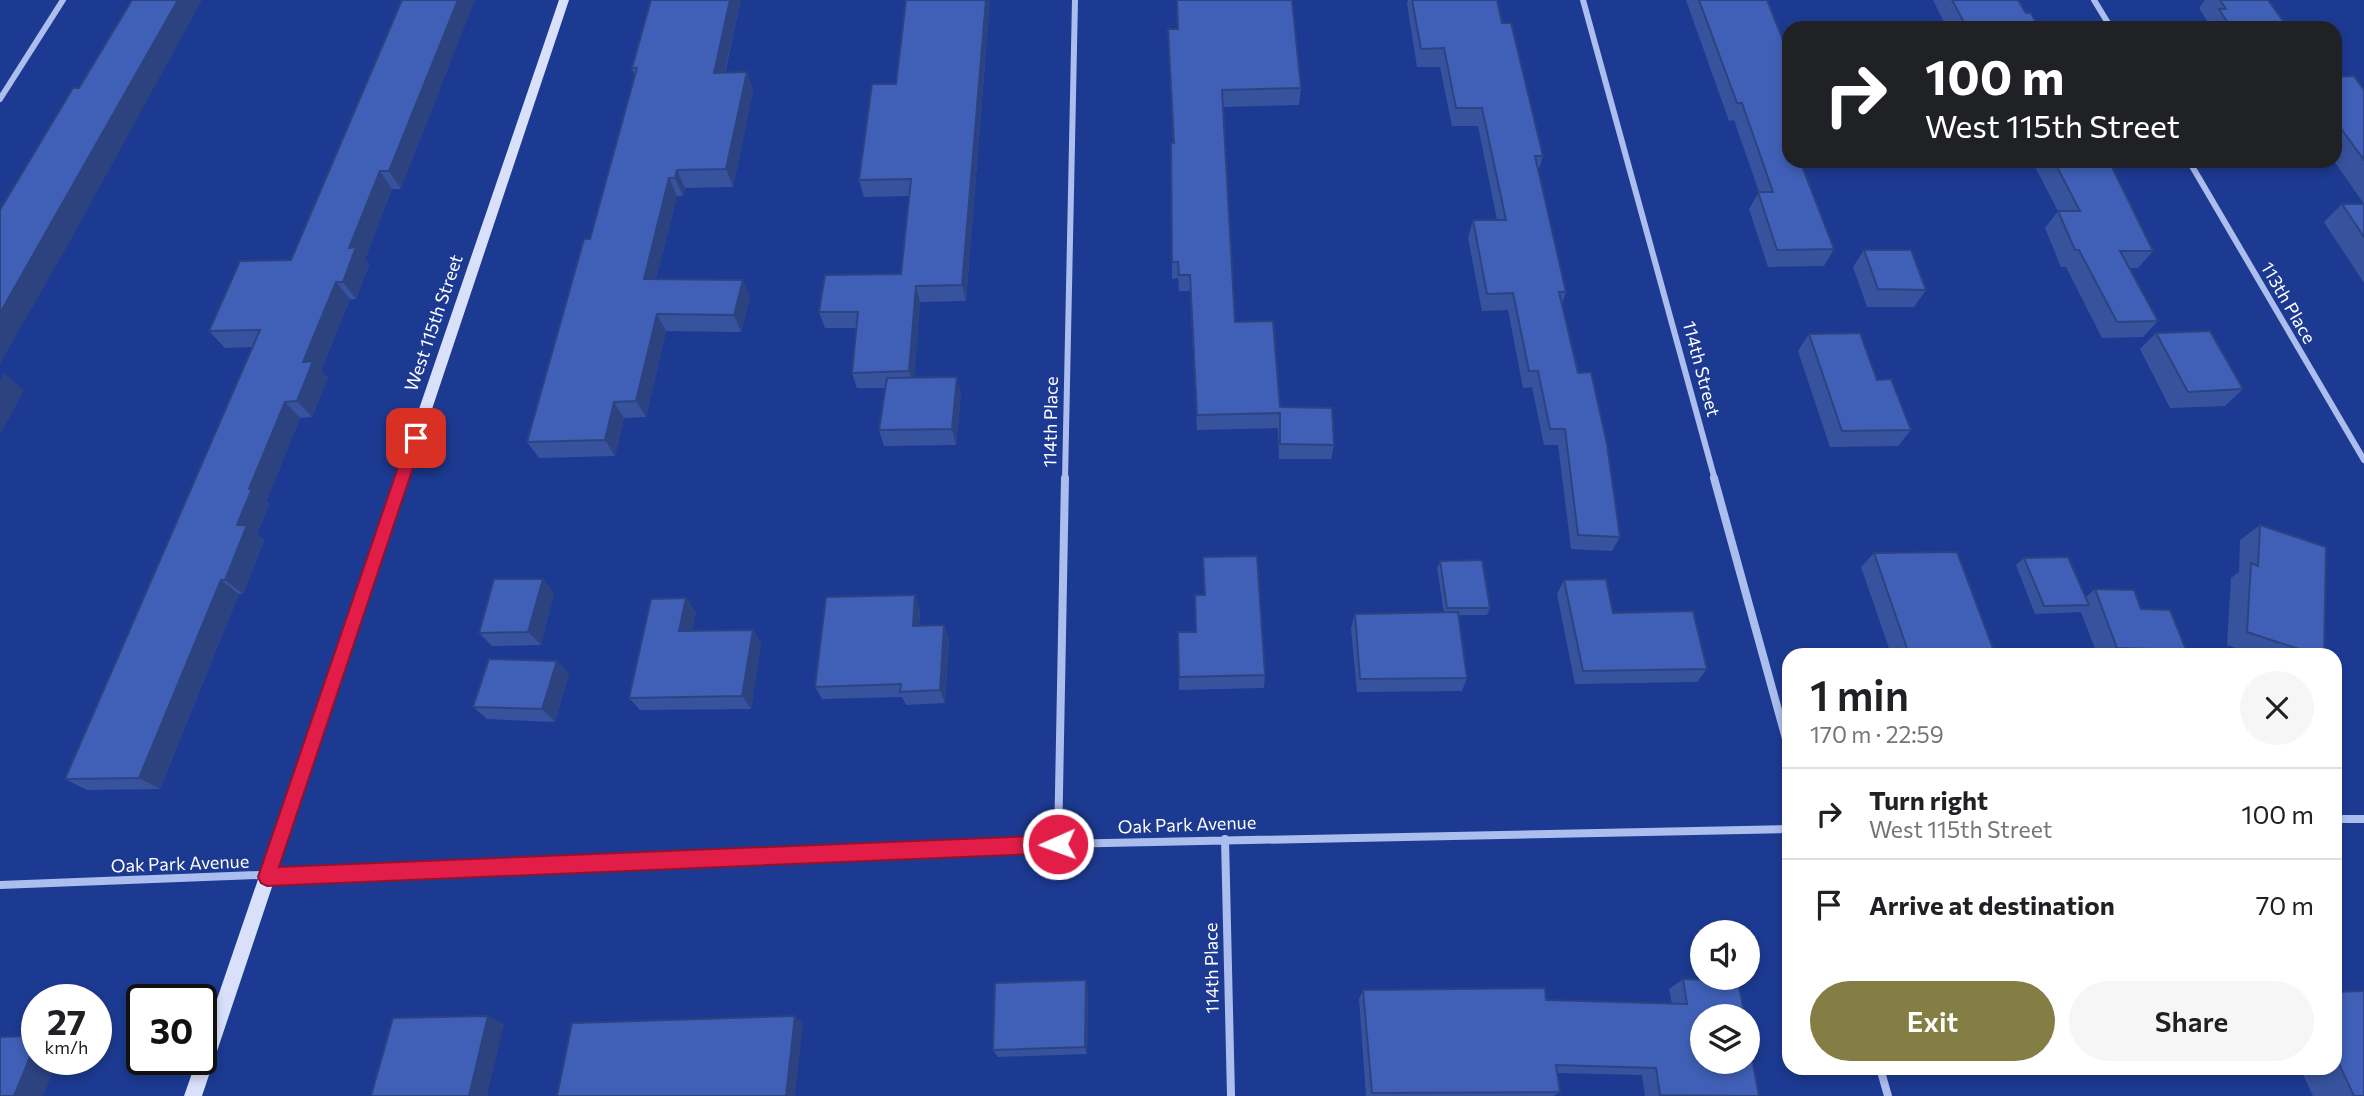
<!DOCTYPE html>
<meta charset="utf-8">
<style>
body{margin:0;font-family:Commissioner,sans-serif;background:#f6f6f6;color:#202124;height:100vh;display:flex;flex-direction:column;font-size:26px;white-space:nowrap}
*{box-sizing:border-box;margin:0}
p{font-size:23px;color:#757577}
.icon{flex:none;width:38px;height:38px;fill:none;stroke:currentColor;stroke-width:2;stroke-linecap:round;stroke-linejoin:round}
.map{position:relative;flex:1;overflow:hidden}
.panel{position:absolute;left:1782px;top:648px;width:560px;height:427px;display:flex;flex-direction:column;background:#fff;border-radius:21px;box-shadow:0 4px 10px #0003}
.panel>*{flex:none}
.hud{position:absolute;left:1782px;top:21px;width:560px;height:147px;border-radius:21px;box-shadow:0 4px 10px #0003;background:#202124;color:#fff;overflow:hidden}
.controls{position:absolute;left:1690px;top:920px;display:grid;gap:14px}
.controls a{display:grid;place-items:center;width:70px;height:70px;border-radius:50%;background:#fff;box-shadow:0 4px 10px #0003;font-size:35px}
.speed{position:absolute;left:21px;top:984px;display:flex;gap:14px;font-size:35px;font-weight:700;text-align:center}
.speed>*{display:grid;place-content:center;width:91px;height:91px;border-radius:50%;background:#fff;box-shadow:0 4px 10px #0003;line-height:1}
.speed small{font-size:18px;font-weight:400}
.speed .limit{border:4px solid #111;border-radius:10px;background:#fff;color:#111}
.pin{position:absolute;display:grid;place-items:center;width:60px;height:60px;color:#fff;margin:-30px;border-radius:14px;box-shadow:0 4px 10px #0006}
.me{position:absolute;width:77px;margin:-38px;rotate:268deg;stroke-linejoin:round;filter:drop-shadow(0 0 5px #0008)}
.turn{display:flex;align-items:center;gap:24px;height:147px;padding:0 28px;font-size:32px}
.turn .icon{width:91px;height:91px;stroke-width:2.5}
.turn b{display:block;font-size:49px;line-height:60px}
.round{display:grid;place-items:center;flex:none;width:74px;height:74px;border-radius:37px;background:#f6f6f6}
.head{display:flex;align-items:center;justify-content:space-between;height:119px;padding:0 28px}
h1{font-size:42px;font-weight:600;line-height:52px}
.primary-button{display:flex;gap:14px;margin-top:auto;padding:14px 28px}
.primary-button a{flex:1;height:80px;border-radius:42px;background:#847e44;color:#fff;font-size:28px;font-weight:600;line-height:80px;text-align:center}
.primary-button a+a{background:#f6f6f6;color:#202124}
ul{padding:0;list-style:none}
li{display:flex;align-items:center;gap:21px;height:91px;padding:0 28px;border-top:2px solid #e0e0e0}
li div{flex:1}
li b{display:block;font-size:26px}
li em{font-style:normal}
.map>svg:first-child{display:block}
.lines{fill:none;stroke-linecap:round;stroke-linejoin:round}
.street-far1{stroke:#acbeee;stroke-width:6}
.street{stroke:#acbeee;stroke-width:8}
.secondary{fill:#d9e1fa;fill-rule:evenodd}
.wall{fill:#37539d}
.shaded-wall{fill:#2d4380}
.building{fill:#4060b7;stroke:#2d4380;stroke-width:2}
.route{fill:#e11d48;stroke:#92132f;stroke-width:2}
.labels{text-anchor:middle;stroke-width:5;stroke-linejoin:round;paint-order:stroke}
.street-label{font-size:18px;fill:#fff;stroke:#1c3a91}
</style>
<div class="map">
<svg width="2364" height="1096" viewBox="0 0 2364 1096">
<rect width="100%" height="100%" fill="#1c3a91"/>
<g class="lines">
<path class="street-far1" d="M1583,0l132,480
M2094,0l17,28
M0,99l63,-99
M2189,161l175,299
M1065,480l10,-480"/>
<path class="street" d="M1714,478l74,268
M2334,819h30
M1225,839l6,257
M1058,844l7,-366
M0,885l1058,-41 730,-15
M1880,1068l8,28"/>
<path class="secondary" d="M559,0h10l-367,1096h-18l13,-37h4v-13z"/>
</g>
<path class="wall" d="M402,0l-1,189h-9l-27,70 4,6 -13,34h-6l-29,72 7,7 -16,39 -12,1 -34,84 3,2 -12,30 7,6 -21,54h-4l-79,195 -73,1 -22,-11 187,-432 -27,1 -16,-17 82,-71z
M741,0l-16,73 22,-1 6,19 -20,96 -48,1 -2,8h-6l-21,83 94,18 -9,35 -75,-1 -20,86 -22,1 -9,38 -76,2 -12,-16 63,-203 45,-163 -3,-8z
M906,0h84l-24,301 -46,1 -6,76 47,16 -5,51 -72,1 -5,-16 6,-42h-28l-5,-15 5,-45h-32l-6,-16 82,-38 8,-78 -45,1 -5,-17 37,-96z
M1408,0h89l5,23 41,133 -5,16 28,120 -4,12 58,233 -8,14 -41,-2 -13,-104h-14l-12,-58 -9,1 -15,-78 -26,1 -14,-73 5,-18h24l-19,-94h-26l-12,-59h-23l-10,-63z
M1686,0h81l21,161h29v1h-16l33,87 -10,17 -56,1 -19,-58 10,-17 -25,-72 -5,1z
M1933,0h85l8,13 13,15h-92z
M2205,0h63l20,28h-83l3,-6 -9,-14z
M1168,29l133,59 -2,17 -76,2 12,215 45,85 54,38 -3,14h-52l-1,-31 -81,2 -7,-139h-11l-1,-13 -6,1 -1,-136h2z
M2334,77l30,13v193l-40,-61 18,-18h22l-30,-43z
M2032,161h77l44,90 -15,17h-9l29,53 -15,16 -41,1 -36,-71h-5l-16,-39 13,-17z
M1864,250l62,40 -12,17h-47l-14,-40z
M2156,333l87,56 -18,17 -55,2 -30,-59z
M1809,334l68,46 34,50 -13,16 -68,1 -32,-96z
M2260,525l64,129h-70l-27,-9 4,-67 8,-6 1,-32z
M1874,553l121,101h-104l-30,-87z
M1203,557l62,118 -1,13 -85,2 -1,-58h17v-37h9z
M2024,558l62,39 9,-8 46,20 45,41 -5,4h-84l-16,-42 -46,2 -19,-49z
M1440,561l50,47 -3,7h-28l8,63 -5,13 -105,1 -6,-64 4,-14 89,-1 -7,-45z
M1564,580l49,33 94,56 -10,13 -122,2 -18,-90z
M554,593l-13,52 -49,1 -13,-13z
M686,598l10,14 -4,19 61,-1 8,13 -10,66 -111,1 -11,-12z
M920,609l-1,17 25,-1 5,14 -4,64 -39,2 -4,-8 -80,2 -7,-12z
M557,661l12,13 -14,48 -68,-3 -14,-12z
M1683,979l76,117h-114l-3,-21 -85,-2 3,19 -7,4h-187l-7,-97 4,-9 183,10 126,4 -3,-15z
M1088,988l-1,66 -89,3 -5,-7z
M2334,992l30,104h-51l-13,-28h34z
M2121,1068h56l-56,1z"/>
<path class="shaded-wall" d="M178,0h24l-133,243 -69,121v-51z
M458,0h17l-74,189 -12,-18z
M730,0h11l-21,91 -6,-18z
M986,0h4l-24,301 -4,-16z
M747,72l6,19 -20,96 -7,-18z
M677,170l8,18 -2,8 -8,-18z
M380,171l12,18 -27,70 4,6 -13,34 -13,-17 6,-34z
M669,178l8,18 -25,100 -8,-17z
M743,280l7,17 -9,35 -7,-17z
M336,282l14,17 -29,72 7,7 -16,39 -15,-16 6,-39z
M916,286l4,16 -7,85 -4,-16z
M657,314l9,17 -20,86 -10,-16z
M4,373l20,17 -24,45v-54z
M957,377l4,17 -5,51 -4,-16z
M285,402l15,16 -34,84 3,2 -12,30 7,6 -21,54 -18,-14 12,-55 12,-36z
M614,402l10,16 -9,38 -10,-16z
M543,579l11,14 -13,52 -13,-13z
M221,580l18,14 -79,195 -21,-11z
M915,595l5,14 -2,31 -5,-14z
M686,598l10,14 -7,33 -10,-14z
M944,625l5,14 -4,64 -5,-13z
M753,630l8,13 -10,66 -9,-13z
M557,661l12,13 -14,48 -13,-13z
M1086,980l2,8 -1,66 -2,-7z
M488,1016l16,8 -17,72h-18z
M795,1016l8,7 -8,73h-9z
M37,1040v19h21l-15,37h-29z"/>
<path class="building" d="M132,0h46l-178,313v-103l73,-122h6z
M402,0h56l-69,171h-9l-31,77 7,-1 -13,35h-7l-33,80 10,-1 -16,40 -12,1 -36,87h3l-15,36h10l-22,55h-4l-82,198 -74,1 195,-449 -51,1 31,-70 51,-1z
M651,0h79l-16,73 33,-1 -21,97 -49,1 -2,8h-6l-25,101 99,1 -9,35 -77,-1 -21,87 -22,1 -9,38 -78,2 57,-203h6l47,-171h-5z
M906,0h80l-24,285 -46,1 -7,85 -57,2 6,-61h-39l6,-37 76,-1 10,-95 -52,1 13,-96h24z
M1177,0h115l9,88 -79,2 13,232 38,-1 7,86 52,1 2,37 -54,-1v-31l-83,2 -7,-140h-11l-1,-13h-6l-1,-119h3l-6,-114h10z
M1412,0h85l5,23h9l32,133h-8l31,136h-7l19,81 13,-1 16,72 13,93 -42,-2 -13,-106h-15l-12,-58h-9l-16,-78 -26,1 -14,-74h33l-24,-112h-26l-12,-60 -23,1z
M1699,0h68l21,53v108h12l34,88 -57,1 -19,-58h15l-31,-89h-5z
M1952,0h66l8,13h5l8,15h-72z
M2220,0h48l20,28h-57l-12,-19h7z
M2354,76l10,14v70l-30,-41v-42z
M2054,161h55l44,90h-33l38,70 -41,1 -38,-72h-4l-17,-39h22z
M2342,204h22v33z
M1864,250h47l15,40 -48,-1z
M2210,331l33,58 -55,3 -32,-59z
M1860,333l17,47 14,-1 20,51 -69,1 -33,-97z
M957,377l-5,52 -73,1 8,-52z
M2260,525l66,22 -2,107h-10l-67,-22 4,-69 7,3z
M1957,552l38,102h-86l-35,-101z
M1257,556l8,119 -86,2 -1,-45h18l-1,-37h10l-2,-38z
M2068,557l21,48 -45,1 -20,-48z
M1482,560l8,48h-43l-7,-47z
M494,579h49l-15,53 -49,1z
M1606,579l7,34 80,-2 14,58 -124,2 -19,-91z
M2095,589l39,1 7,19 29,1 16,40 -69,-2z
M915,595l-2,31 31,-1 -4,65 -40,2 1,-8 -86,3 11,-90z
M686,598l-7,33 74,-1 -11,66 -113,2 22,-99z
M1458,612l9,66 -107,1 -5,-65z
M489,659l68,2 -15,48 -69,-2z
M1683,979l55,2 7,36h-42v45h45v-25l11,59 -99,-1 -4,-27 -100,-3 4,27 -188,1 -9,-103 182,-2 1,12 141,4z
M1086,980l-1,67 -92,3 2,-67z
M2364,991v105h-10l-20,-43v-61z
M488,1016l-19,80h-98l22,-78z
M795,1016l-9,80h-229l15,-73z
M37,1036v4l-23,56h-14v-59z"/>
<path class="route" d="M416,432l7,6 -144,429 779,-32 6,3 3,6 -3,6 -6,3 -791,33 -6,-3 -3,-6 150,-439z"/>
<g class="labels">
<g class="street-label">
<text transform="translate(2288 303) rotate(60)" y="6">113th Place</text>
<text transform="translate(434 323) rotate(-71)" y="6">West 115th Street</text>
<text transform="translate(1701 369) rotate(75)" y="6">114th Street</text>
<text transform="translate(1051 422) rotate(-89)" y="6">114th Place</text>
<text transform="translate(1187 825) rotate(-2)" y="6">Oak Park Avenue</text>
<text transform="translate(180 864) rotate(-2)" y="6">Oak Park Avenue</text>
<text transform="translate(1212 968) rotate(-91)" y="6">114th Place</text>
</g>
</g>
</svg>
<div class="controls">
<a><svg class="icon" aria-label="sound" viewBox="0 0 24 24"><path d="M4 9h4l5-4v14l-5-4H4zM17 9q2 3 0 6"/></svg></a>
<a><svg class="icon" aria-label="layers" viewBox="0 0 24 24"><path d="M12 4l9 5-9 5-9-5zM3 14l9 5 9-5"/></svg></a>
</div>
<div class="speed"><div>27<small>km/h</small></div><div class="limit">30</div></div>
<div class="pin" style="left:416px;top:438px;background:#d93025"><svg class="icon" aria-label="arrive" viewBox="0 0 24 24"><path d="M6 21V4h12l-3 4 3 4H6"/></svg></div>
<svg class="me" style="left:1058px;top:844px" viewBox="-20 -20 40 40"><circle r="17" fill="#e11d48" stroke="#fff" stroke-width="3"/><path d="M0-11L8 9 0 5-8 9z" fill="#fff"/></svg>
<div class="hud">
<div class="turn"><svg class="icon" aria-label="right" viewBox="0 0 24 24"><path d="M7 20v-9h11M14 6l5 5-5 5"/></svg><div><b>100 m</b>West 115th Street</div></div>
</div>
<section class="panel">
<div class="head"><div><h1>1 min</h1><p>170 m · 22:59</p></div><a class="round"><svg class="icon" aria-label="close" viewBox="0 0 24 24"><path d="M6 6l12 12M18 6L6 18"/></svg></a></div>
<ul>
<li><svg class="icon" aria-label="right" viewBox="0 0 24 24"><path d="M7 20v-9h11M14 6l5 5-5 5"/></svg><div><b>Turn right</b><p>West 115th Street</p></div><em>100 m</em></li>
<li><svg class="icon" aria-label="arrive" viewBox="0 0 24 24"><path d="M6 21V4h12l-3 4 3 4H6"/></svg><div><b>Arrive at destination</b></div><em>70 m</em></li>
</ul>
<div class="primary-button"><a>Exit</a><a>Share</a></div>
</section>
</div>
